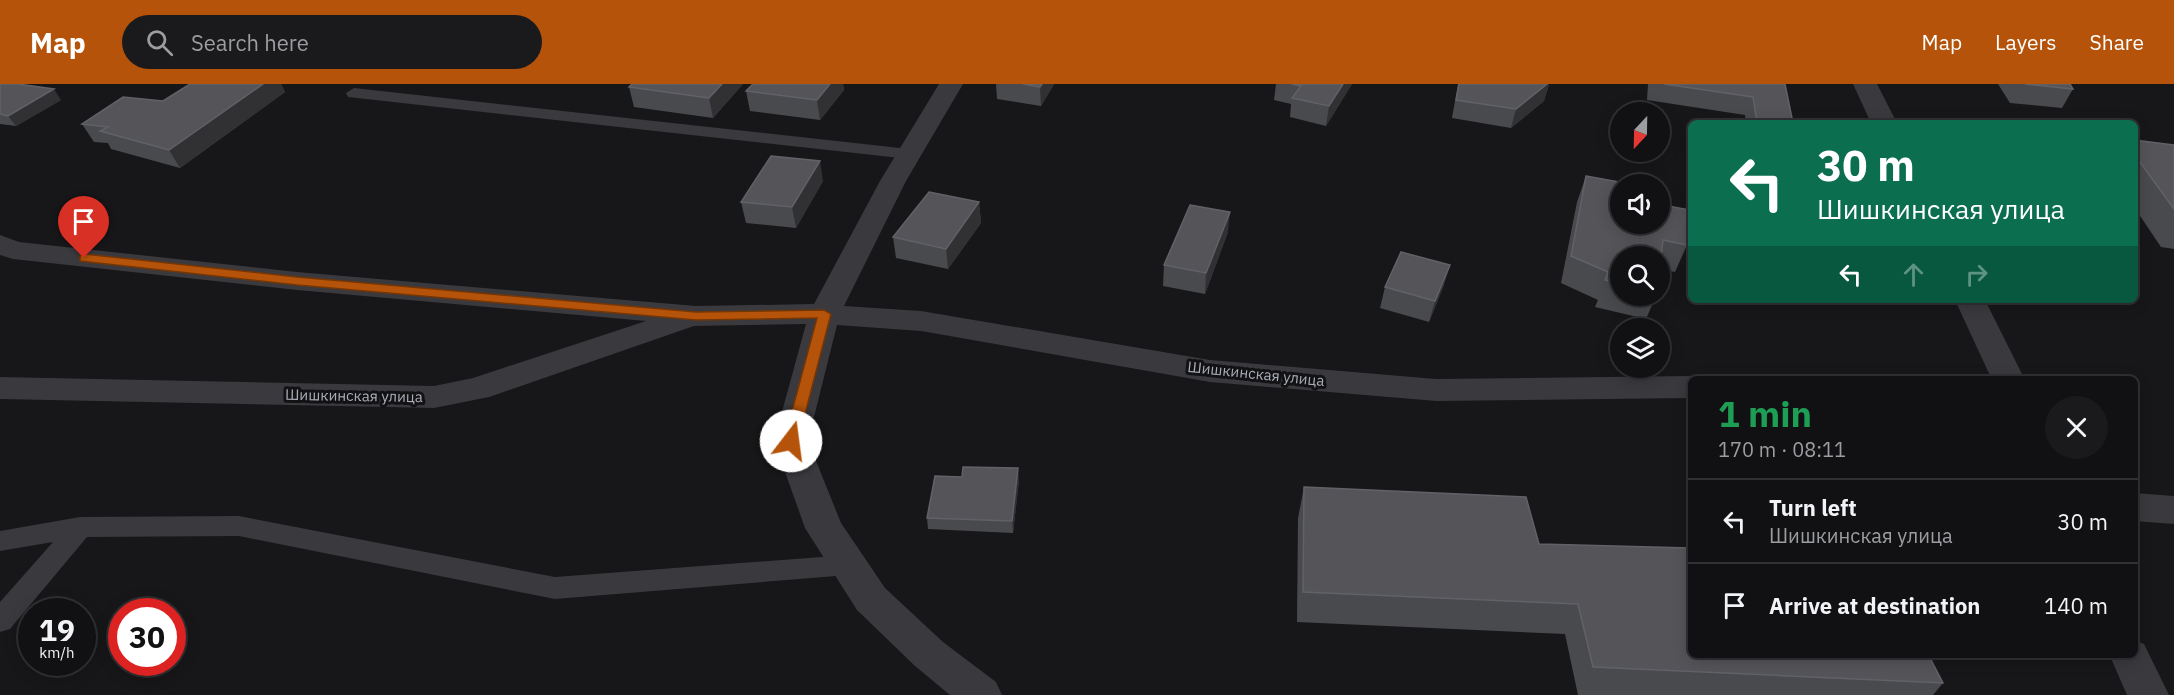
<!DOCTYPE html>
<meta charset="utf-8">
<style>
body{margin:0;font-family:"IBM Plex Sans",sans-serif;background:#1a1a1c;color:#f1f3f6;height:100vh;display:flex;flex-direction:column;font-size:22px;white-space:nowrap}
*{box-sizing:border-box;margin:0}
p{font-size:20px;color:#9c9da0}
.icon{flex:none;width:33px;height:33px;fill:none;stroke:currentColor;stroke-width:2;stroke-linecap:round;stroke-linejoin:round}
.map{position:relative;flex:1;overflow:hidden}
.panel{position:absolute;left:1688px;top:292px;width:450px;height:282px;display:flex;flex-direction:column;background:#111113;border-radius:9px;box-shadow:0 3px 15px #0003,0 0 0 2px #303133}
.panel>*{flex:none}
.top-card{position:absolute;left:1688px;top:36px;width:450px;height:183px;border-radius:9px;box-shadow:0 3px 15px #0003,0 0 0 2px #303133;background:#0b6e4f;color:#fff;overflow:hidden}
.needle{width:39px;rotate:202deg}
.buttons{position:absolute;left:1610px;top:18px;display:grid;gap:12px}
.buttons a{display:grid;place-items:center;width:60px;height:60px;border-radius:50%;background:#111113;box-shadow:0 3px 15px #0003,0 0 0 2px #303133;font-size:30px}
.speed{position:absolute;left:18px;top:514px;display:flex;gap:12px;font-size:30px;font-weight:700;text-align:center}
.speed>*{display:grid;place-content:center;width:78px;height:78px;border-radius:50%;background:#111113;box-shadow:0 3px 15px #0003,0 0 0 2px #303133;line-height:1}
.speed small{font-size:15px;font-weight:400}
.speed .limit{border:9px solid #d22;background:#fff;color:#111}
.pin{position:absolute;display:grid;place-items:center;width:51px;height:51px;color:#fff;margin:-62px -26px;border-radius:50% 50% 50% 0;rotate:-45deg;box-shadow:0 0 6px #0007}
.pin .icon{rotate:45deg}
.me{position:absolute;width:66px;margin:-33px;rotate:15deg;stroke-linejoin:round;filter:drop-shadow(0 0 4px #0008)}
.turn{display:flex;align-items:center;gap:21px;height:126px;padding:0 30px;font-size:27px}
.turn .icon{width:78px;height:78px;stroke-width:2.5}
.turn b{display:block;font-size:42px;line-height:51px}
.lanes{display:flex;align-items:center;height:57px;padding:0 30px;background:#0003;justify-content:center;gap:30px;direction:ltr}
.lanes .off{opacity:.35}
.round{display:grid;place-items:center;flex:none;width:63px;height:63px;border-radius:32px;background:#1a1a1c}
.overview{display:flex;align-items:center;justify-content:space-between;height:102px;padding:0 30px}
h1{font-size:36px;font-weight:700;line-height:45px;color:#1e9e55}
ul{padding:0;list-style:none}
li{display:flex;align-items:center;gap:18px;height:84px;padding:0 30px;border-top:2px solid #303133}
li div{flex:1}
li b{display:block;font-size:22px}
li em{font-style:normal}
header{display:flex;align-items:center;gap:36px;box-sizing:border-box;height:84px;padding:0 30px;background:#b45309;color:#fff}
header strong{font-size:28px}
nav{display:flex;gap:33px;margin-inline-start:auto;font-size:21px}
.search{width:420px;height:54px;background:#1a1a1c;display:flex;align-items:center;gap:15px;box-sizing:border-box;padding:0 21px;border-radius:33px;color:#9c9da0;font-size:22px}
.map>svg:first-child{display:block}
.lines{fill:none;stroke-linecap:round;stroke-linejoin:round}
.service{fill:#39393e;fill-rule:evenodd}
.minor{fill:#39393e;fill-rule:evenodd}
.wall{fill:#494a4e}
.shaded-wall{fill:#313134}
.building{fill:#545459;stroke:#616268;stroke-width:1.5}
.route{fill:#b45309;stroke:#753606;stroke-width:1.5}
.labels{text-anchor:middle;stroke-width:6;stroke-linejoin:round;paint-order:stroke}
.street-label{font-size:15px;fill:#aaaeb8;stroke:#121214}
</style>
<header>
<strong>Map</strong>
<div class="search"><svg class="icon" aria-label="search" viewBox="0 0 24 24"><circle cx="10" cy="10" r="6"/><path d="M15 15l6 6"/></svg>Search here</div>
<nav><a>Map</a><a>Layers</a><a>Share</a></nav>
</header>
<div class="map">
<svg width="2174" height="611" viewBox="0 0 2174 611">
<rect width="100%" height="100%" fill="#171719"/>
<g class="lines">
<path class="service" d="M354,4l555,61 9,5 -9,5 -561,-62 -2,-4z
M239,432l316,61 293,-22 9,3 4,7 -4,7 -9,3 -293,24 -316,-63 -152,1 -77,92 -10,3v-30l53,-60 -53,9v-20l80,-14z"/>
<path class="minor" d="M939,0h24l-57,97 -62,125 77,5 289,49 226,19 254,-3 12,4h-12v18l-254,3 -226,-19 -289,-51 -84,-6 -29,116 33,82 44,65 58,54 53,40 6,13h-52l-35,-29 -58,-56 -52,-82 -31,-87 32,-117 -112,2 -205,71 -55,11 -434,-9v-22l434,9 39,-8 173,-57 -349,-31 -284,-31 -13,-4v-20l19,7 278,30 399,34 118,-2 66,-123z
M1853,0h24l20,39h-26z
M1955,216h30l40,80h-33z
M2134,409l40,3v28l-40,-3z
M2134,556l10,4 25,51h-42l-17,-39h24z"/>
</g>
<path class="wall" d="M0,0l61,16 -45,26 -16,-2z
M190,0h91l4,8 -105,76 -69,-19 -3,-6 -14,-1 -12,-18 81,-23z
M743,0l-30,34 -79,-11 -5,-20z
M753,0h90l1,6 -24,30 -70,-9 -4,-20z
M996,0h58l-13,22 -44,-7z
M1276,0h76l-26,42 -36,-9 1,-13 -17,-4z
M1458,0h91l-5,17 -33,27 -59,-10z
M1648,0h137l8,39h-47l-1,-8 -98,-15z
M1998,0h72l3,5 -11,19 -52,-5z
M2134,56l40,5v104l-13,-2 -27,-40z
M1586,92l77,29 24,40 -12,27 -15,-3 -40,-13v40h36l-10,23 -51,-12 3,-7 -37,-17 16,-81z
M823,97l-27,47 -50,-5 -5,-21z
M979,118l2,21 -33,46 -52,-11 -3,-21z
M1228,148l-23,62 -42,-8 1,-21z
M1444,201l-15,37 -49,-14 5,-21z
M1019,396l-6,53 -85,-4 -1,-11z
M1304,403l235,57 404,139 -10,12h-355l-13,-61 -268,-12 1,-104z"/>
<path class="shaded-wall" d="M263,0h18l4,8 -105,76 -11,-18z
M722,0h21l-30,34 -4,-20z
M830,0h13l1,6 -24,30 -3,-20z
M1042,0h12l-13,22 -1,-19z
M1343,0h9l-26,42 3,-20z
M1547,0h2l-5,17 -33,27 5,-19z
M54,5l7,11 -45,26 -8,-10z
M820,77l3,20 -27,47 -4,-21z
M979,118l2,21 -33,46 -2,-20z
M1230,128l-2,20 -23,62 1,-21z
M1450,181l-6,20 -15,37 6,-21z
M1018,384l1,12 -6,53 -1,-12z"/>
<path class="building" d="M0,0h18l36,5 -46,27 -8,-2z
M190,0h73l-94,66 -69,-19 8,-4 -26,-3 41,-27 40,4z
M632,0h90l-13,14 -80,-11z
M753,0h77l-13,16 -71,-9z
M1023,0h19l-2,3z
M1292,0h51l-14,22 -37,-8 9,-12z
M1459,0h88l-31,25 -60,-9z
M1664,0h121l8,39h-36l-4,-26z
M2025,0h45l3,5z
M2134,56l40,5v64l-40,-55z
M771,72l49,5 -28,46 -51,-5z
M1586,92l44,8h-10v40h39v-34l5,1 -1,14 27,5 -3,35 -24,-5 -4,36v-20h-39v27l-15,-3 3,-8 -37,-16z
M929,108l50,10 -33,47 -53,-12z
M1190,121l40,7 -24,61 -42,-8z
M1401,168l49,13 -15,36 -50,-14z
M963,383l55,1 -6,53 -85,-3 8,-42 27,1z
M1304,403l222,10 13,47 151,4v108h239l14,27 -350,-16 -15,-63 -275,-12z"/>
<path class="route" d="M84,170l213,23 399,35 128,-2 7,4 -33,127 -7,6 -7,-6 33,-123 -121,2 -399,-35 -217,-24v-6z"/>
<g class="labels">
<g class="street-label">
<text transform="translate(1256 290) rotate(6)" y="5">Шишкинская улица</text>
<text transform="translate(354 312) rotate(1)" y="5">Шишкинская улица</text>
</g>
</g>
</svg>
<div class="buttons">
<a><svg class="needle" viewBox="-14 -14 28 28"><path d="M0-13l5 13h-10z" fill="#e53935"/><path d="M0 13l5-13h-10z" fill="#9c9da0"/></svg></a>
<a><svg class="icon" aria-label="sound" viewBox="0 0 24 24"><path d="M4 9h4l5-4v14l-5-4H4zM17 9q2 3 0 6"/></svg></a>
<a><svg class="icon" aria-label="search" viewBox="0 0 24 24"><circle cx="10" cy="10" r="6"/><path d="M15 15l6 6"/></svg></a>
<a><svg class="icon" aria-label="layers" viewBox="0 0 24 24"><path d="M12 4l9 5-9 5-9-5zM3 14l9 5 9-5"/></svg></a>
</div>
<div class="speed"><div>19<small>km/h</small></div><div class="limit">30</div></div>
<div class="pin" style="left:84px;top:174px;background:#d93025"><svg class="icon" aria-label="arrive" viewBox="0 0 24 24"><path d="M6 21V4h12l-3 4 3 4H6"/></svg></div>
<svg class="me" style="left:791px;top:357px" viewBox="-20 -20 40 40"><circle r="19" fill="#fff"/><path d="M0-13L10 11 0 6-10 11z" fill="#b45309"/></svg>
<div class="top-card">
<div class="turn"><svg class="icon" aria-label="left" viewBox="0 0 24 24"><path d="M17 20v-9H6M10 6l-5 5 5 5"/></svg><div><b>30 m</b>Шишкинская улица</div></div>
<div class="lanes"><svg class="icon" aria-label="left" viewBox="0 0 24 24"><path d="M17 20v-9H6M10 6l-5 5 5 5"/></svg><svg class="icon off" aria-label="ahead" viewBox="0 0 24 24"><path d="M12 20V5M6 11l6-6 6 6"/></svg><svg class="icon off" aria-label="right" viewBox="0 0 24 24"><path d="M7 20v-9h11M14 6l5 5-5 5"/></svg></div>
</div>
<section class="panel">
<div class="overview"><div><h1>1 min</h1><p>170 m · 08:11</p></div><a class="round"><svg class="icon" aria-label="close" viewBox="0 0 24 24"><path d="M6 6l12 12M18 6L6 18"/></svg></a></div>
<ul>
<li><svg class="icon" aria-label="left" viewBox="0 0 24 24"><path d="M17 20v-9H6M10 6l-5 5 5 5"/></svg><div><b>Turn left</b><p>Шишкинская улица</p></div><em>30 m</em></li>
<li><svg class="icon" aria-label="arrive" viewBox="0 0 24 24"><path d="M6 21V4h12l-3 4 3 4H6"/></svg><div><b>Arrive at destination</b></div><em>140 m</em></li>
</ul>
</section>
</div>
